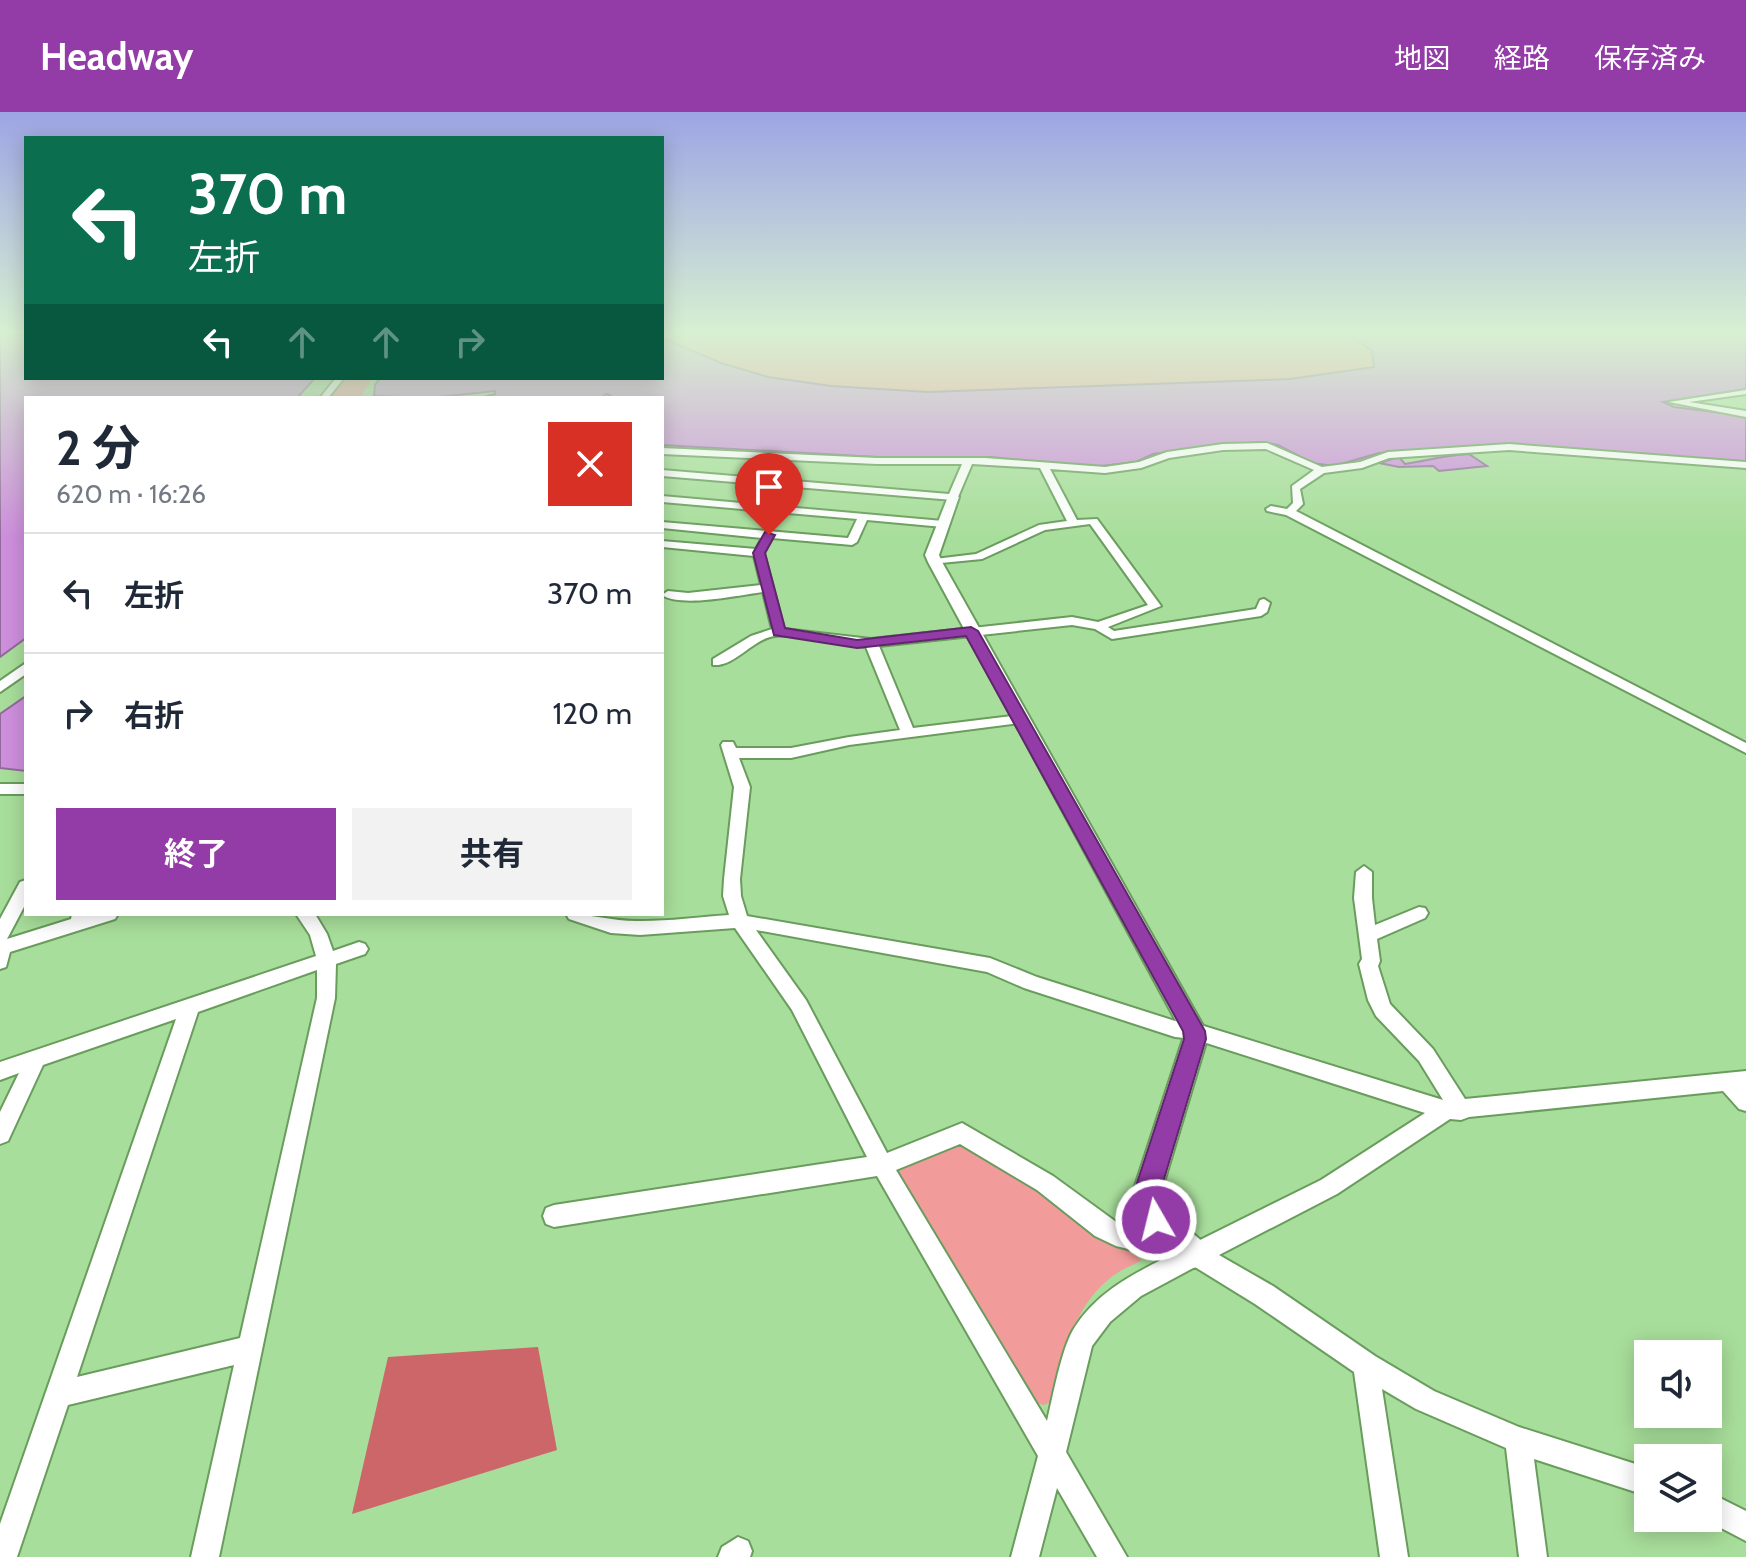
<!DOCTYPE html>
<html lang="ja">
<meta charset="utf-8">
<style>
body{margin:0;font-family:Cabin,"Noto Sans JP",sans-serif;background:#f2f2f3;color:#1f2937;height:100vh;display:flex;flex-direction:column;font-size:30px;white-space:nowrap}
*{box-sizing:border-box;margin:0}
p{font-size:26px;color:#747a83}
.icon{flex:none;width:44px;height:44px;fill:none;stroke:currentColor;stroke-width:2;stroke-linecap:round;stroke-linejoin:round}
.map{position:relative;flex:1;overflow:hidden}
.panel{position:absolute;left:24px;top:284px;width:640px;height:520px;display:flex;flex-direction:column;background:#fff;border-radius:0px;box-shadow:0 4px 20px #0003}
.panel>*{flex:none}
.top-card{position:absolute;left:24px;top:24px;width:640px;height:244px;border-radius:0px;box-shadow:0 4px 20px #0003;background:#0b6e4f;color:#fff;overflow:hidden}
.fabs{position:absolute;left:1634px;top:1228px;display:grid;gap:16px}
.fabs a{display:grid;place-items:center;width:88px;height:88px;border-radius:0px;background:#fff;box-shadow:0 4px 20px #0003;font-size:40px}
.pin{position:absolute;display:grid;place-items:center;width:68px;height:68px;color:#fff;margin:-82px -34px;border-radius:50% 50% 50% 0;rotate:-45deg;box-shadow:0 0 8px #0007}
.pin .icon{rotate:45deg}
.me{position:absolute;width:88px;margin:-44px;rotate:352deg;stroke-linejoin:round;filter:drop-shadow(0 0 6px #0008)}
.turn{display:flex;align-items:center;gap:28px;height:168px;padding:0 32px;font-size:36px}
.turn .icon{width:104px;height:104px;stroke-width:2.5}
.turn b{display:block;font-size:56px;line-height:68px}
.lanes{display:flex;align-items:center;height:76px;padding:0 32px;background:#0003;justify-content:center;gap:40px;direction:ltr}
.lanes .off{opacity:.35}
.round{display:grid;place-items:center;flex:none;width:84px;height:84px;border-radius:0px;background:#f2f2f3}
.head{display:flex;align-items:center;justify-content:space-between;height:136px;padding:0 32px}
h1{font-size:48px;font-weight:700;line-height:60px}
.primary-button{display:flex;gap:16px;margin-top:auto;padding:16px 32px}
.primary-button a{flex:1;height:92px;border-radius:0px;background:#933ba7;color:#fff;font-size:32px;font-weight:700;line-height:92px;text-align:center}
.primary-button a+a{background:#f2f2f3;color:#1f2937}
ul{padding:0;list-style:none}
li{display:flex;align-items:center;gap:24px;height:120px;padding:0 32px;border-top:2px solid #e0e1e3}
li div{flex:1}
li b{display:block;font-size:30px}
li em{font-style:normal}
header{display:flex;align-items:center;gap:48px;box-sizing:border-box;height:112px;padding:0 40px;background:#933ba7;color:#fff}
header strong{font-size:38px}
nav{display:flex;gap:44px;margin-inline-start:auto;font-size:28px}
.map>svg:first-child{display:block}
.green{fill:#f19b9b}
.forest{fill:#cc6669}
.water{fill:#ce8fdd;stroke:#916a9b;stroke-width:2}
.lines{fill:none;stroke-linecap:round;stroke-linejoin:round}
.minor-casing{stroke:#699c5d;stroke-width:4}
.tertiary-casing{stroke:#699c5d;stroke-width:4}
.minor{fill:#fff;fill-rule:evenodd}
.tertiary{fill:#fff;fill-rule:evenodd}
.route{fill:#933ba7;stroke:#60266d;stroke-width:2}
</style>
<header>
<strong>Headway</strong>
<nav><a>地図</a><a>経路</a><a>保存済み</a></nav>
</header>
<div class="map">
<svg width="1746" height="1445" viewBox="0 0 1746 1445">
<rect width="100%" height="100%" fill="#a8de9b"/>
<path class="green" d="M662,223h688l21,15 3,14 -11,7 -71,8 -364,13 -96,-6 -64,-9 -46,-14 -60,-25z
M344,266h28l-12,20h-32z
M961,1025l181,123c-11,6 -24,11 -33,19 -37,30 -46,78 -56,122l-9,4 -19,-5 -130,-233z"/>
<path class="forest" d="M538,1235l19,103 -205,64 36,-157z"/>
<path class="water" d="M0,223h26v43h289l-18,20h-271v240l-26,19z
M1350,223h396v54l-83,13 11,5 72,9v46l-245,-17 -122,8 -45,13 -22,-3 -34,-18 -16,-3 -33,2 -76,10 -17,8 -43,5 -102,-10h-114l-215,-12v-47h-54l3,-2 -4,-2 -7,4h-120l15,-4v-3l-66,7 -55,-2 1,-11 5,-7h282v-40l59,25 47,14 63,9 97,6 362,-13 84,-12 -2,-16z
M1469,342l18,12 -48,5 -6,-5 -34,1 -20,-4 20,-6 6,7c27,-4 34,-8 64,-10z
M26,584v75l-26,-3v-54z"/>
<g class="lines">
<g class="minor-casing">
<path id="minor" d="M336,266h8l-16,20h-8z
M1746,278v4l-57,8 57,9v6l-77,-15z
M1267,331l55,24 38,-5 28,-10 121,-8 237,18v6l-237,-18 -120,8 -27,10 -38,5 -24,16 3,15 -7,7 450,232v10l-460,-238 -19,-4 -1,-2 5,-3 16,3 6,-6 -1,-17 22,-16 -48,-21 -43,1 -54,8 -28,10 -36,5 -55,-4 27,51 20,-1 64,87 -53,21 6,4 142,-22 4,-9 4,-1 6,4 -3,9 -6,4 -149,23 -17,-10 -23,-4 -193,21 34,82 107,-13 7,4 -7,4 -171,22 -58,13h-52l11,29 -10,92 1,17 6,20 243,42 47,19 138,44 19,2 249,77 -24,-39 -43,-45 -8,-16 -9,-36 3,-5 -8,-61 2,-26 8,-6 8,6v26l3,27 44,-18 6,1 3,5 -3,5 -48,21 3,22 -2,5 12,38 43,45 32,50 281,-28v40l-7,-2 -16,-18 -254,26 -8,3 -11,-1 -113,75 -118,61 54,31 102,70 59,35 85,36 129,41v28l-114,-37 13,98h-28l-13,-109 -90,-39 -34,-20 26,168h-28l-26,-185 -99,-68 -60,-37 -54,29 -31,26 -18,24 -26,106 61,105h-30l-40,-69 -18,69h-28l27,-101 -161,-280 -323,51 -8,-3 -3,-8 3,-8 8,-3 313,-48 -75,-147 -57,-82 -95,7 -29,-2 -42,-14 -3,-5c26,0 49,8 75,7 29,0 59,-4 88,-6l-6,-19 1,-17 10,-92 -13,-42 2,-3h10l3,6h55l58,-11 51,-7 -34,-83c-27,-1 -73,-16 -96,-10 -19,5 -37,30 -57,28v-6l38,-23 21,-7 -9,-37c-24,3 -81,16 -101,3l6,-4 20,2 73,-8 -7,-29 -92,-9v-6l94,8 6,-11 -100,-10v-6l186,16 9,-19 -195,-17v-6l281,25 5,3 -5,3 -76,-7 -10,22 -5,3 -80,-7 -8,15 20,76 87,10 201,-22 26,5 50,-17 -58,-81 -45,6 -63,29 -51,5 -2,-2 6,-3 41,-5 63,-29 28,-4 -27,-53 -68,-4 -14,33 -5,3 -291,-24v-6l287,24 13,-30h-85l-215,-10v-6l215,10h108l120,9 34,-5 28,-10 56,-8zM756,818l231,42 37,16 151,49 19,2 231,74 -104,67 -125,62 -77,-18 -66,-48 -91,-53 -75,30 -81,-153zM960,1032l77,46 58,46 21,10 49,12c-36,18 -71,37 -92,72 -12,21 -20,66 -26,91l-151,-251z
M26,551v11l-26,18v-11z
M0,672h26v10h-26z
M26,768v23l-19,36 64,-20 1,-5h46l-3,5 -105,33 -4,15 -6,2v-50l20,-37z
M296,802h19l12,20 6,17 26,-9 6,2 3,5 -3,5 -29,10 -1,34 -116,559h-28l43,-192 -166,40 -51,152h-17v-33l176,-505 -133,46 -35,76 -8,3v-32l19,-39 -19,7v-18l316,-106 -6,-21zM317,858v28l-77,340 -163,39 121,-365z
M1708,1380l38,19v30l-44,-23h6z
M738,1425l10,4 4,10 -2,6h-32l4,-10z"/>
</g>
<g class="tertiary-casing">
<path id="tertiary" d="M949,382l10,3 -20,58 3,7 264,469 1,8 -45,150 6,23 36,31 5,10 -5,10 -10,5 -10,-5 -38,-33 -12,-41 49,-150 -1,-7 -254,-470 -3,-7z"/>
</g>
<use href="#minor" class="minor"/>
<use href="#tertiary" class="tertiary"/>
</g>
<linearGradient id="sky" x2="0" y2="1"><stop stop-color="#9da5e4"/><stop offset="0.52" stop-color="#d8f0d2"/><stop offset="1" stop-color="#d8f0d2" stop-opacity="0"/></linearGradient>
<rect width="1746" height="425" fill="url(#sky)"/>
<path class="route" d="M765,420l10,3 -10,18 20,75 72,12 114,-13 7,4 227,400 1,8 -45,150 8,31 -4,9 -9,4 -10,-4 -11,-40 49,-150 -1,-8 -217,-395 -109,12 -83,-13 -21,-82z"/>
</svg>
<div class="fabs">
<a><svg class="icon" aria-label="sound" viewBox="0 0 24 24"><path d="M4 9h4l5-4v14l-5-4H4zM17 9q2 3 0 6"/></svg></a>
<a><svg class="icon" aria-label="layers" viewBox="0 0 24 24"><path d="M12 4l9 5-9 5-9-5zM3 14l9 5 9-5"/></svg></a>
</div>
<div class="pin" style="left:769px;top:423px;background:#d93025"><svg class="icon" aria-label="arrive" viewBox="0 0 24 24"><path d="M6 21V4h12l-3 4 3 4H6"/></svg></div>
<svg class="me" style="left:1156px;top:1108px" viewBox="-20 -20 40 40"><circle r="17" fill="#933ba7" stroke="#fff" stroke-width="3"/><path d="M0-11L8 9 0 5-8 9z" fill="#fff"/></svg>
<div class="top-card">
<div class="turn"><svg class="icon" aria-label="left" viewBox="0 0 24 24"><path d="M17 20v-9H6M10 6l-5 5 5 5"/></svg><div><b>370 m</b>左折</div></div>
<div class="lanes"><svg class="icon" aria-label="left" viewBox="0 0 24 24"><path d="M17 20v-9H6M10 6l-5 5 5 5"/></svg><svg class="icon off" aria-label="ahead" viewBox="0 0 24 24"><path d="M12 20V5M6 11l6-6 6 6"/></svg><svg class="icon off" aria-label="ahead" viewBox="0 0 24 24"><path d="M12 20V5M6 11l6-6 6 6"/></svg><svg class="icon off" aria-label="right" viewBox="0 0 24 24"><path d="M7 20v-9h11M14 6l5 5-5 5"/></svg></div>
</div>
<section class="panel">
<div class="head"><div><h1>2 分</h1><p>620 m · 16:26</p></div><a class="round" style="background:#d93025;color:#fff"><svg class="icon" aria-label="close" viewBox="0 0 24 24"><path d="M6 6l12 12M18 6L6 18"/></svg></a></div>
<ul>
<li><svg class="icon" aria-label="left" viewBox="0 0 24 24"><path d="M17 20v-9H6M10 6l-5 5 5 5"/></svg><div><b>左折</b></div><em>370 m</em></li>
<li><svg class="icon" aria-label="right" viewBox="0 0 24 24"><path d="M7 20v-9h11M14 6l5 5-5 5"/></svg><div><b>右折</b></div><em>120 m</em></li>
</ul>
<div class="primary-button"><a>終了</a><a>共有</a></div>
</section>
</div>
